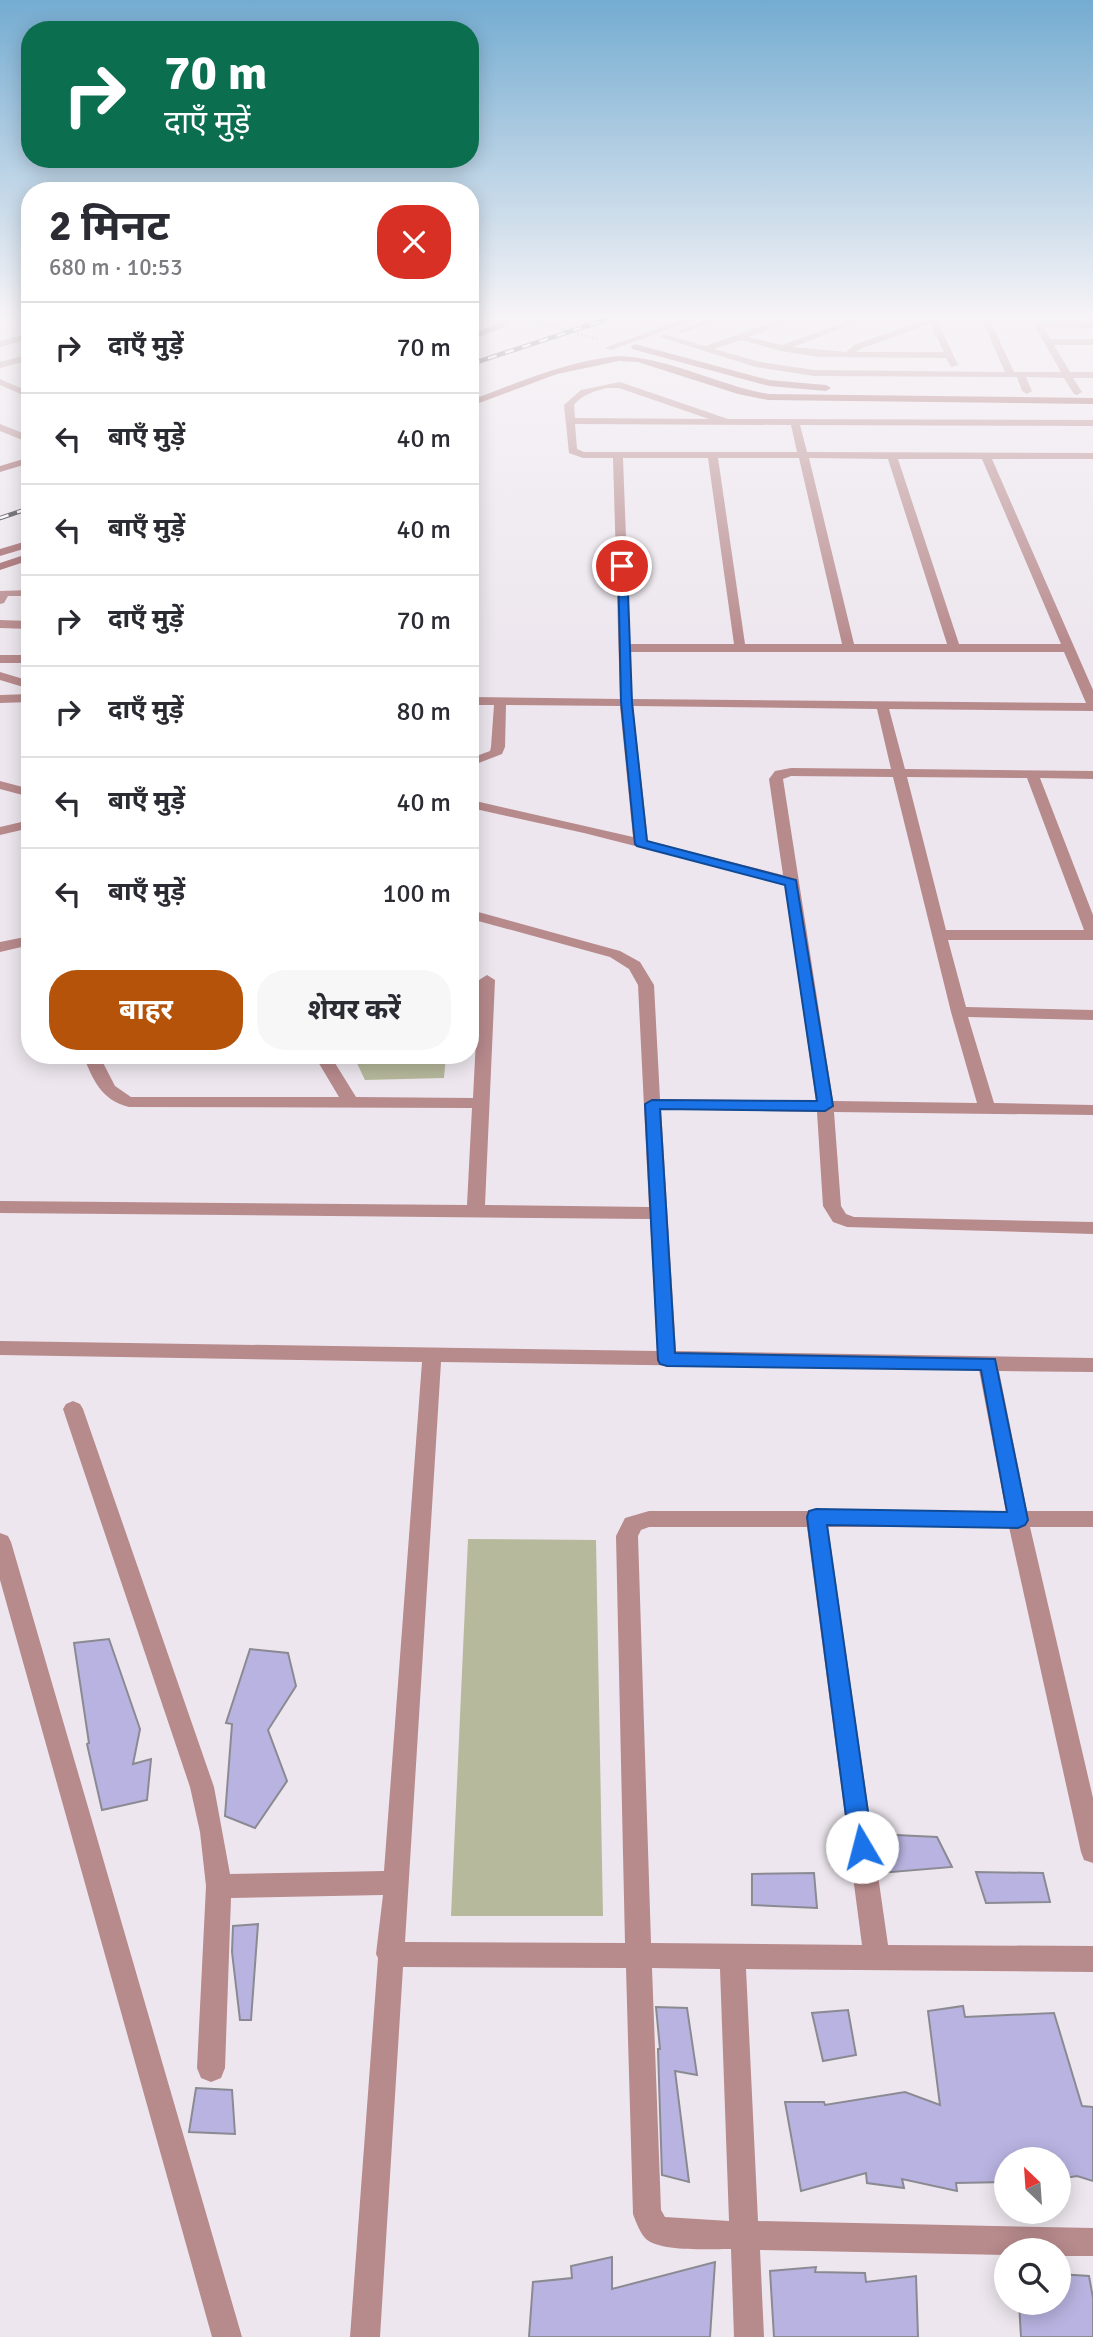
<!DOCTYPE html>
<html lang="hi">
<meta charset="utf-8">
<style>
body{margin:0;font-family:Signika,"Noto Sans Devanagari",sans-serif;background:#f7f7f7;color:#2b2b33;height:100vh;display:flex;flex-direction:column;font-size:26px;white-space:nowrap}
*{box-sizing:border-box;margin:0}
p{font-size:23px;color:#7c7c81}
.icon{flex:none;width:38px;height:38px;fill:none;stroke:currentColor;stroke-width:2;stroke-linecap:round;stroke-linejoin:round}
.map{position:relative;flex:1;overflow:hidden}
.panel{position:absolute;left:21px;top:182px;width:458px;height:882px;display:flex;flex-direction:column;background:#fff;border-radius:28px;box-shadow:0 4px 18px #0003}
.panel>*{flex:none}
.top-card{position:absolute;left:21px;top:21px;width:458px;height:147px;border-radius:28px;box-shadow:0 4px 18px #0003;background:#0b6e4f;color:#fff;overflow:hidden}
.needle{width:46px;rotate:335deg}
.tools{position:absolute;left:994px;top:2147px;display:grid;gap:14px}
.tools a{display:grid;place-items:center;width:77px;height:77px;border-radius:50%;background:#fff;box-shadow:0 4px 18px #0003;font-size:35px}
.pin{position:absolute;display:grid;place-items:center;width:60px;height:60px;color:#fff;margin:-30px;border:4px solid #fff;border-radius:50%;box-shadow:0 2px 7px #0007}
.me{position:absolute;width:77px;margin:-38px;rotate:352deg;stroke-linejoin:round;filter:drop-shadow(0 0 5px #0008)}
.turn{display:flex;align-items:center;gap:24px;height:147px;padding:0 28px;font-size:32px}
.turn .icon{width:91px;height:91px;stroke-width:2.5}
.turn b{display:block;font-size:49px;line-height:60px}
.round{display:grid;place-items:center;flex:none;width:74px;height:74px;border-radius:28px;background:#f7f7f7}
.head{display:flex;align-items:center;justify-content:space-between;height:119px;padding:0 28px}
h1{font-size:42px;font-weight:700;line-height:52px}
.button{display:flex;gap:14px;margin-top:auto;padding:14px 28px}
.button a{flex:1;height:80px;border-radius:28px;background:#b45309;color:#fff;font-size:28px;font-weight:700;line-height:80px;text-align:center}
.button a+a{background:#f7f7f7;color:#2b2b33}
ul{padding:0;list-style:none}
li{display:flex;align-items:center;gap:21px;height:91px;padding:0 28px;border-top:2px solid #e1e1e2}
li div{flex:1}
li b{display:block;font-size:26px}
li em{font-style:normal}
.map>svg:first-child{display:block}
.green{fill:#b6b99c}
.building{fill:#b8b3e0;stroke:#8b8a93;stroke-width:2}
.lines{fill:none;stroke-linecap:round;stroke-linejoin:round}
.path{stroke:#959096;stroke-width:2.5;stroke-dasharray:2 2;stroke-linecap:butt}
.street{fill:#b78a8c;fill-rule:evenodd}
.secondary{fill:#9c5c60;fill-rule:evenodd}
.rail-casing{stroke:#262427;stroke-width:4.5}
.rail{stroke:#fff;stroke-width:2.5;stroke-dasharray:9;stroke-linecap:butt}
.route{fill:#1a73e8;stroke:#114b97;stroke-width:2}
</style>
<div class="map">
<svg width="1093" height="2337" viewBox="0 0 1093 2337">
<rect width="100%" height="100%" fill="#ede6ee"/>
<path class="green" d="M353,1055h93l-2,23 -79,2z
M468,1539l128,1 7,376h-152z"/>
<path class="building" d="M109,1639l31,90 -7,35 18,-5 -4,41 -45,10 -15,-66 2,-1 -15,-100z
M250,1649l38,4 8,33 -28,44 19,51 -32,47 -30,-12 7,-92 -6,-1z
M875,1834l62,3 15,30 -72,6z
M976,1872l67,1 7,29 -64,1z
M814,1873l3,35 -65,-3v-31z
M258,1924l-7,96h-11l-8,-68 1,-26z
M963,2006l2,11 89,-4 28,93 11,1v74l-16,-5 -18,3v-19h-53v22l-50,1 1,8 -55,-12 2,9 -37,-5 -1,-10 -65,18 -16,-89h39l1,3 80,-13 35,13 -12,-94z
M656,2007l31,1 10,67 -22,-4 14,111 -27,-7 -4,-126h2z
M848,2010l8,45 -33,6 -11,-48z
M196,2088l36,2 3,44 -46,-2z
M612,2257v32l103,-27 -5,75h-181l4,-55 39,-4 -1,-12z
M816,2267l-1,5 50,1 1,9 50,-6 2,61h-144l-4,-66z
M1059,2274l30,2 4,22v39h-72l-2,-34h40z"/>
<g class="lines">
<path class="path" d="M531,320l67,19"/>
<path class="street" d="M681,320h13l-83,30 -7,-2z
M704,320h13l-34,13 -7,-2z
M779,320h13l-43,17 33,8 69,-25h12l-70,27 53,5 8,-7 70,-25h13l21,45 -7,2 -5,-9 -127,-1 -38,-6 -40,-11 -27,9 46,13 54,8 191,2 -23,-52h8l24,52h47l-30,-52 62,2v6h-49l7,11h42v6h-39l16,27h23v6h-20l9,14 -5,3 -3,-1 -10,-16 -38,-1 6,14 -5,3 -5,-3 -5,-14 -203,-1 -58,-9 -96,-30 4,-3 41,12zM930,324l14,28h-88l4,-3z
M30,333v6l-30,8v-6z
M30,354v6l-30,8v-6z
M0,379l30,13v6l-30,-13z
M620,382l108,37 365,1v6l-293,-1 7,27 286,1v6h-101l101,231v21l-204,-2 16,60 188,2v8l-53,-1 53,137v25h-145l18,67 127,3v10l-125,-3 26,86 99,2v10l-259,-3 7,94 5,8 8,3 239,5v12l-246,-7 -14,-5 -10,-16 -6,-94 -156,-3 15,242 417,7v14l-94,-1 28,140h66v16h-63l63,271v65l-9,-3 -3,-8 -72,-325h-181l60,418 205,1v26l-347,-3 12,252 335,7v28h-34v-6h-53v5l-246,-5 4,87h-30l-3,-88c-19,0 -71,3 -85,-10 -6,-6 -10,-17 -13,-25l-7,-246 -223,-1 -23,370h-30l28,-379 -2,-4 7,-59 -152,3 -6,170 -4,10 -10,4 -10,-4 -4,-10 9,-182 -6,-54 -10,-45 -127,-378 3,-5 7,-3 7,3 3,5 131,378 16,87 154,-3 38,-509 -422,-7v-14l657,10 -7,-132 -650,-6v-12l467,4 5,-97 -343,-1c-28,-7 -36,-27 -46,-52h16l16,31 16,11h208l-25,-42h16l26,42 117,1 6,-118 8,-5 8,5 -10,225 164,2 -11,-222 -9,-16 -19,-12 -139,-38v-9l149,41 20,11 14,23 6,114 156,2 -31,-217 -201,-51 -113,-25v-8l162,37 -13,-131 -114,-1 -1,42 -3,7 -31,12v-8l19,-7 1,-4 3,-42h-23v-8l149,2 -7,-241h-30l-14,-5 -5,-48 17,-15zM607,388h12l90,31 -134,-1 -1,-13c8,-10 20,-14 33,-17zM575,424l216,1 6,27h-213l-7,-3zM623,458h85l26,186h-104zM718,458h81l43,186h-97zM809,458l79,1 59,185h-93zM898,459h84l79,185h-102zM630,652h434l22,51 -454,-4zM633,706l244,3 14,60 -100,-1 -16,3 -6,8 14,96 -135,-34zM791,776l102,1 58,235 26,91 -144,-2 -50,-322zM907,777l120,1 57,152h-138zM441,1362l538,8 27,141h-357l-24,7 -9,18 9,407 -220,-1zM649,1527h158l55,418 -211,-2 -13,-407 3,-6zM652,1968l68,1 9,252 -64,-4 -4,-7z
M0,424l30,12v7l-30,-12z
M471,463l8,8 -3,38 -5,3z
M30,590v6h-22l-4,7 -4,1v-13z
M0,620l30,1v8l-30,-1z
M0,655h30v8h-30z
M0,672l30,9v8l-30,-9z
M30,694v8l-30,1v-8z
M0,781l30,8v8l-30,-8z
M30,820v8l-30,7v-8z
M30,936v9l-30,7v-10z
M0,1533l8,3 3,6 231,795h-30l-212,-757z"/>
<path class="secondary" d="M500,320h9l-6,8 -32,12v-6l26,-10z
M635,344l134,36 57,5 5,3 -5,3 -57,-5 -137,-37 -1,-2z
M619,356c51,2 99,29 149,38l325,4v6l-325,-4 -30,-6 -100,-32 -19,-1 -62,13 -86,32v-6c49,-18 96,-39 148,-44z
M30,457v6l-30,9v-6z
M30,540v7l-30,9v-7z
M30,553v7l-30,10v-7z"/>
<g class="rail-casing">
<path id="rail" d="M471,364l134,-44
M0,518l30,-10"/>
</g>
<use href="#rail" class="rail"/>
</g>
<linearGradient id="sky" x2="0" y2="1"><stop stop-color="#74acd1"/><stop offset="0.49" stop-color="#f7f4f7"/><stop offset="1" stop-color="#f7f4f7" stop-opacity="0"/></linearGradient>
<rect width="1093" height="647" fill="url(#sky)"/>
<path class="route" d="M618,563l9,3 5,136 15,139 149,39 37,226 -8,5 -165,-2 15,244 320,6 33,161 -3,5 -7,3 -191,-3 46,322 -4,7 -7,4 -8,-4 -4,-7 -43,-330 2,-6 7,-2 191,3 -26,-142 -314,-4 -7,-2 -2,-4 -13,-256 7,-4 165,1 -32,-216 -148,-39 -2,-2 -14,-142z"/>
</svg>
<div class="tools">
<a><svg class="needle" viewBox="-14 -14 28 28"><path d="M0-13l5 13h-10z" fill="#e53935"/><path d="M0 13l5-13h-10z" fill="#7c7c81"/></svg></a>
<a><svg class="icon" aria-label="search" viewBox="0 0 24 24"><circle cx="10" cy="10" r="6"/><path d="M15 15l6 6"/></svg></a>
</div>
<div class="pin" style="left:622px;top:566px;background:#d93025"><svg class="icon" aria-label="arrive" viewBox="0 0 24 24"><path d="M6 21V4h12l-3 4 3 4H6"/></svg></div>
<svg class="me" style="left:862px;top:1847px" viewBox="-20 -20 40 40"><circle r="19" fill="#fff"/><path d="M0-13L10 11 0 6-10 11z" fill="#1a73e8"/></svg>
<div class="top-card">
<div class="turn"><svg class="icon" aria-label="right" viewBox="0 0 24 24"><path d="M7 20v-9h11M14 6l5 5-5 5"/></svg><div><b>70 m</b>दाएँ मुड़ें</div></div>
</div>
<section class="panel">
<div class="head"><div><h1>2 मिनट</h1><p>680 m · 10:53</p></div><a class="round" style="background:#d93025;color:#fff"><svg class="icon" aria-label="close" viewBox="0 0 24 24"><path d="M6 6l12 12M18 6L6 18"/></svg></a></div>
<ul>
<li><svg class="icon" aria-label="right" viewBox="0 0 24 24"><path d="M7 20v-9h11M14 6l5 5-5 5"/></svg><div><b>दाएँ मुड़ें</b></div><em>70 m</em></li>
<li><svg class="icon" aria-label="left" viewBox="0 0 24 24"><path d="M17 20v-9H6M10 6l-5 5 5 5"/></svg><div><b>बाएँ मुड़ें</b></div><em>40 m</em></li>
<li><svg class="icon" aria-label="left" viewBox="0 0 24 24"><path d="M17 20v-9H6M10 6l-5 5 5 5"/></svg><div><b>बाएँ मुड़ें</b></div><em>40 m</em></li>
<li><svg class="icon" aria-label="right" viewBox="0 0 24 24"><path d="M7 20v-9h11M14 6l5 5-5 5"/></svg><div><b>दाएँ मुड़ें</b></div><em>70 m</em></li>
<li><svg class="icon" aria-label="right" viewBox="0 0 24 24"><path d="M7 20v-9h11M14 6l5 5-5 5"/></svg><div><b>दाएँ मुड़ें</b></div><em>80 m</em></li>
<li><svg class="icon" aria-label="left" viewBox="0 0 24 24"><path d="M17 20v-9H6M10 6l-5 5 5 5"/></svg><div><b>बाएँ मुड़ें</b></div><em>40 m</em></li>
<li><svg class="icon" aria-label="left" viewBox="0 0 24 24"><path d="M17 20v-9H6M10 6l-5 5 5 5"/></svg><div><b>बाएँ मुड़ें</b></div><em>100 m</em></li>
</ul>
<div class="button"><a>बाहर</a><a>शेयर करें</a></div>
</section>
</div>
